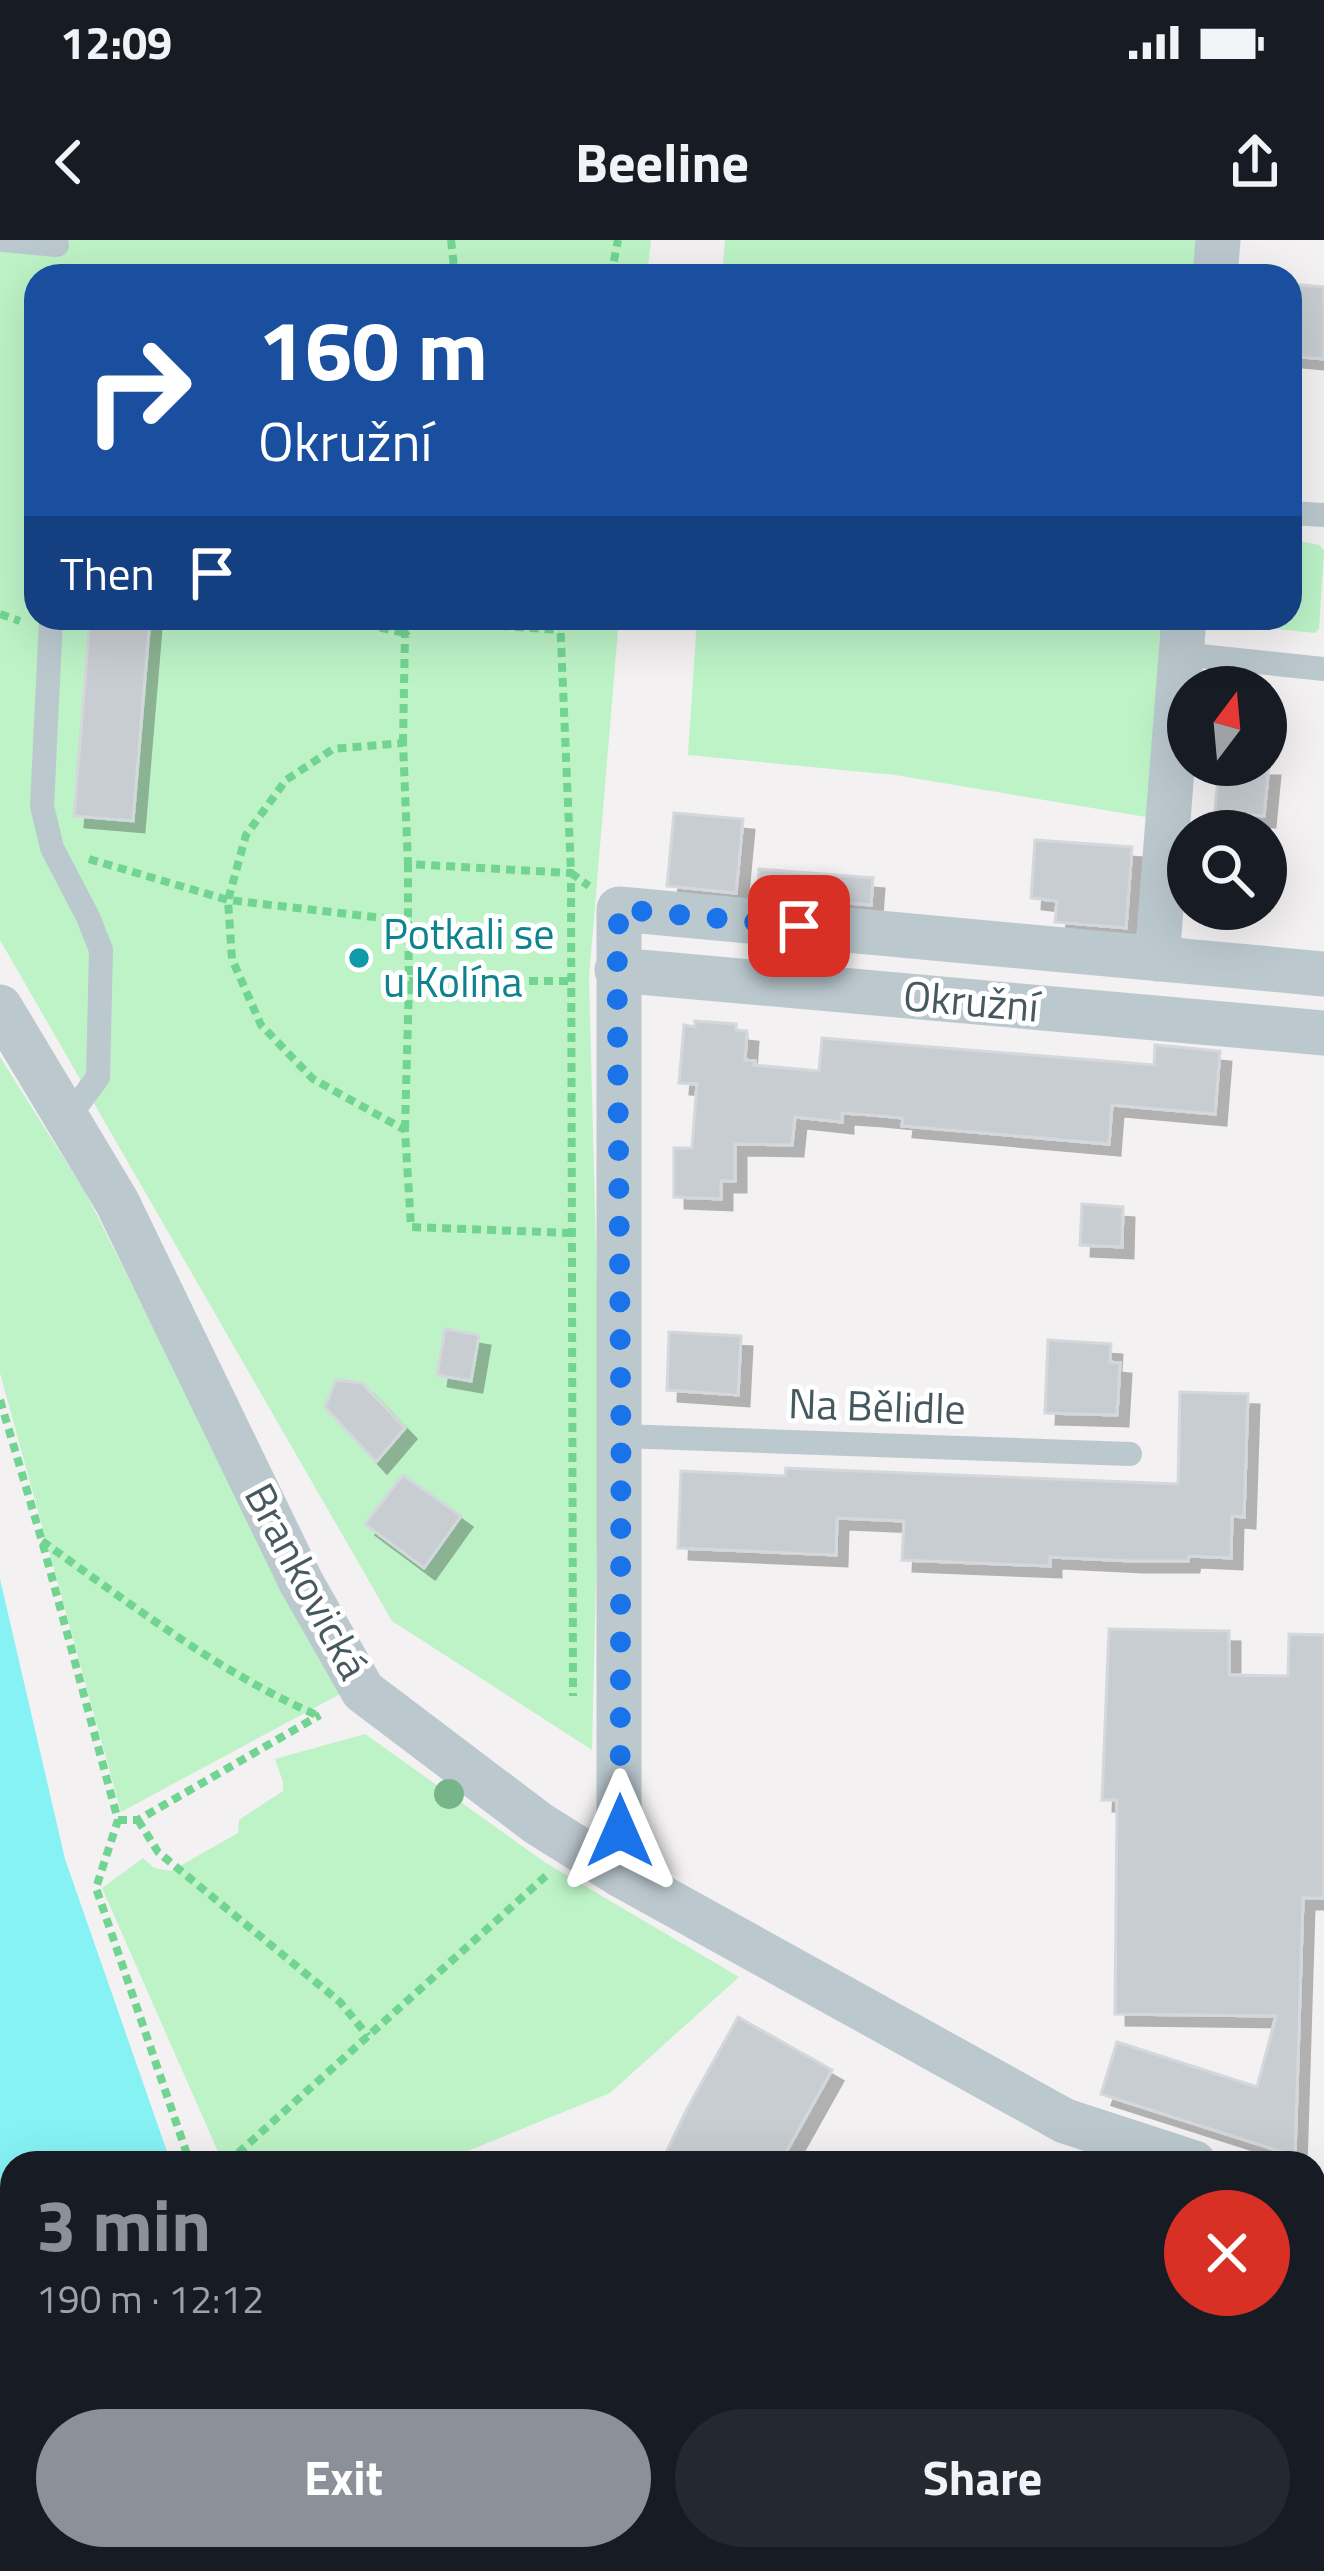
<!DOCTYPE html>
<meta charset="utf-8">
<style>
body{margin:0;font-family:"Titillium Web",sans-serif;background:#242831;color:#f1f3f6;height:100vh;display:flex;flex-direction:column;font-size:45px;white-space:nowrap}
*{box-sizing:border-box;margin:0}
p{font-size:39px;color:#9ea1a6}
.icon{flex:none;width:66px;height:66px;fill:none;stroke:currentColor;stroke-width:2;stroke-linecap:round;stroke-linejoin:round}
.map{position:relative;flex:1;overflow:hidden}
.details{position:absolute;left:0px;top:1911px;width:1326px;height:420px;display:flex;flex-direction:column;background:#171b24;border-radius:36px 36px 0 0;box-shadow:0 12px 48px #0002}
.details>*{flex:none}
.banner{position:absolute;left:24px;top:24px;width:1278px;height:366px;border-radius:36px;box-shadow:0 12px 48px #0002;background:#1a4fa0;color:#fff;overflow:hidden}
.needle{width:78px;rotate:16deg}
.tools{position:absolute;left:1167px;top:426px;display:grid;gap:24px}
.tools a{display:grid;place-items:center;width:120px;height:120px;border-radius:50%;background:#171b24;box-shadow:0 12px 48px #0002;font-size:60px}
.pin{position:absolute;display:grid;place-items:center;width:102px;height:102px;color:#fff;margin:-51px;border-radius:24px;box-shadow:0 6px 18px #0006}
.me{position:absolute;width:132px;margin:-66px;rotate:0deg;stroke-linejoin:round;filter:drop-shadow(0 0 9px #0008)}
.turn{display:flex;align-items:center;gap:42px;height:252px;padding:0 36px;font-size:54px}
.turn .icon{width:156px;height:156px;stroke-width:2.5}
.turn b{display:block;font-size:84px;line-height:102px}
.then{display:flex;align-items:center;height:114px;padding:0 36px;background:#0003;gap:24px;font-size:45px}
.round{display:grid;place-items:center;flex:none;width:126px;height:126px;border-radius:63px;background:#242831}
.overview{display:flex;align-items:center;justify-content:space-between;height:204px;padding:0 36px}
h1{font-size:72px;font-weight:700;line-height:90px;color:#8c9099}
.button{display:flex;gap:24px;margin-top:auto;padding:24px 36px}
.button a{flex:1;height:138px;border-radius:72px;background:#8c9099;color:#fff;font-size:48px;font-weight:700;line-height:138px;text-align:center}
.button a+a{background:#242831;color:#f1f3f6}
.status{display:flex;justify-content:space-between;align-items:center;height:84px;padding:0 60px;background:#171b24;direction:ltr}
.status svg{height:33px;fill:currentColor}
header{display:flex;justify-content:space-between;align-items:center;height:156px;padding:0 36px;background:#171b24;font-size:54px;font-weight:700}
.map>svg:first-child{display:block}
.green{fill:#bdf3c7}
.water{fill:#86f2f4}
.building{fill:#c7cdd1;stroke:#d4d8dd;stroke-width:3;filter:url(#shadow)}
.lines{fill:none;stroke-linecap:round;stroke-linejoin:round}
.path{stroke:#71d591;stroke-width:8;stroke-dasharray:9 6;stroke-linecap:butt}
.lane{stroke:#bbc9cf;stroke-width:24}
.street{stroke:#bbc9cf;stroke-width:45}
.tree{fill:#76b588}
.route{stroke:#1a73e8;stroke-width:21;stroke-dasharray:0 37.8}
.culture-dot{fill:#0f9aa8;stroke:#fff;stroke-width:4.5}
.labels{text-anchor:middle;stroke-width:10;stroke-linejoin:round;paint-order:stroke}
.culture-label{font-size:42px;fill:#0d838f;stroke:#fff;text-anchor:start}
.street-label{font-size:42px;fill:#475960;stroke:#fff}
</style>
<div class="status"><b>12:09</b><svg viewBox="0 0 49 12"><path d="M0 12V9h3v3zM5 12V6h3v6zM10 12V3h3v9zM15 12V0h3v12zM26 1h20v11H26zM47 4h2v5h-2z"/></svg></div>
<header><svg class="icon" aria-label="back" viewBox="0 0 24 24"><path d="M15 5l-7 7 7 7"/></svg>Beeline<svg class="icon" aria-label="share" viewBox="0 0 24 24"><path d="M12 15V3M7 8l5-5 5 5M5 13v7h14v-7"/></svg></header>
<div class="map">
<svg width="1324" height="2331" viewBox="0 0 1324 2331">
<defs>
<filter id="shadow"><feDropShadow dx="11" dy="11" stdDeviation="0" flood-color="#0004"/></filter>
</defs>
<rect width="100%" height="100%" fill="#f3f1f1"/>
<path class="green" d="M0,0h651l-4,36h-611v342h583l-30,360 11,428 -8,344 -200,-129 -392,-681z
M725,0h477l-3,36h-477z
M1290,299l29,6 5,5 -5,79 -4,4 -94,-10v-5h69z
M697,378h470l-15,200 -257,-43 -207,-20z
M0,817l85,135 255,502 -219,118 -121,-439z
M365,1494l181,129 193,114 -129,116 -172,70h-215l-121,-275 41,-30 11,10 17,3 67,-38 1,-13 44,-29v-9l-8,-23z
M1314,2190l10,4v91l-10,24z
M778,2319h532l-5,12h-531z"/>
<path class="water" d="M0,1339l65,280 106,304h-159v396h298l4,12h-314z"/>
<path class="building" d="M1290,44l34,3v72l-34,-3z
M90,378h60l-17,203 -59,-5z
M1219,525h50l-5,51 -49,-5z
M674,573l69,6 -7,74 -69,-7z
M1035,600l97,7 -6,81 -71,-6 2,-21 -26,-3z
M759,629l114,9 -2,27 -114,-10z
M695,781l41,3v6l11,1 -2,29 10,1 -1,4 65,6 3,-33 332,27 1,-20 65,6 -5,63 -103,-9 -3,39 -207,-18 1,-8 -31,-3 -30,-2v9l-47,-5 -3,28 -57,-1v37h-14v18l-47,-2v-49h18l5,-64 -18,-1 5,-58 11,2z
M1082,964l41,3 -1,40 -42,-2z
M445,1089l34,6 -8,46 -34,-6z
M669,1092l72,4 -3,59 -71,-5z
M1048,1100l63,4 -1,18 10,1 -3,52 -72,-2z
M336,1140l26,3 43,45 -29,34 -51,-55z
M1180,1152l68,2 -4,123 -12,-1 -1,42 -42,-2 -1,5h-56l-82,-4v9l-148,-6 2,-39 -67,-3 -1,37 -158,-7 3,-77 104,5 1,-8 392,16z
M403,1235l58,41 -37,52 -59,-44z
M1109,1389l120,2v44l59,1 1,-42 35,1v263h-21l-8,258 -194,-62 16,-52 140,45 19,-71 -161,-2 2,-214h-15z
M738,1777l94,53 -52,93h-119l26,-54z"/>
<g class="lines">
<path class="path" d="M451,0l4,36
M611,36l7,-36
M0,374l20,7
M336,378l69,15
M560,378l11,255 18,13
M425,381l135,9
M403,503l2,-110 20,-15
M89,619l139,41 180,21v-57
M408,681l1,60h161
M405,889l4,-148
M571,993l-160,-6 -6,-97 -92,-51 -52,-54 -29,-66 -4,-59 18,-65 40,-55 47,-31 70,-6 5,121 163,9 2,823
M0,1160l42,141 76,279 -22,68 94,275
M42,1301c89,63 177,132 277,175
M118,1580h20l182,-105
M138,1580l20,32 182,150 28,34
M227,1923l320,-288
M0,2129l12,-11
M348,2319l6,12"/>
<path class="lane" d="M2,0l55,5
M1290,273l34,2
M51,380l-9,186 10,42 36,69 13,33 -3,127 -31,42
M1181,414l143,15
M621,1196l509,18"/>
<path class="street" d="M1215,36l3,-36
M1157,719l27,-341
M617,730l707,63
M0,767l117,195 184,380 62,109 176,133 80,50 446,247 129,42
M619,1634v-965l705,65
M1314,1962l10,3"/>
</g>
<circle class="tree" cx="449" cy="1554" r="15"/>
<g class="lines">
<path class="route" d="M620,1591l1,-395 -4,-466 2,-61 180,17"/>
</g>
<circle class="culture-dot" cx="359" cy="718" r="12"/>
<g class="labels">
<g class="culture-label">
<text x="383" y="709">Potkali se<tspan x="383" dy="48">u Kolína</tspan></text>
</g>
<g class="street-label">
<text transform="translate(971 761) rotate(5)" y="15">Okružní</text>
<text transform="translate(877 1166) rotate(2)" y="15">Na Bělidle</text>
<text transform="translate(307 1341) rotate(62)" y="15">Brankovická</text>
</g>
</g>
</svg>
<div class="tools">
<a><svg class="needle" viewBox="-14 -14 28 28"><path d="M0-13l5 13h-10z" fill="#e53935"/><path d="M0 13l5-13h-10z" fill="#9ea1a6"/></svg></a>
<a><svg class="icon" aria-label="search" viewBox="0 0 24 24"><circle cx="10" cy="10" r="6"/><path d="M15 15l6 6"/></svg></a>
</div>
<div class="pin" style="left:799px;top:686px;background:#d93025"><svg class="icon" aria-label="arrive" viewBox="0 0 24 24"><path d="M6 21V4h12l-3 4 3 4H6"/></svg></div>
<svg class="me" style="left:620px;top:1591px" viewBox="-20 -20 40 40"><path d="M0-17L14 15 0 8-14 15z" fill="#1a73e8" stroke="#fff" stroke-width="4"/></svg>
<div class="banner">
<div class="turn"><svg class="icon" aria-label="right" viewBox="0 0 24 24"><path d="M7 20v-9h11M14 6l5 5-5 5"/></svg><div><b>160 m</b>Okružní</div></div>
<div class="then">Then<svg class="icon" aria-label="arrive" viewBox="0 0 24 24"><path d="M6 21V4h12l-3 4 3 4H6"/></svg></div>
</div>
<section class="details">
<div class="overview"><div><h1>3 min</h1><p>190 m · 12:12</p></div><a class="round" style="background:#d93025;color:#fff"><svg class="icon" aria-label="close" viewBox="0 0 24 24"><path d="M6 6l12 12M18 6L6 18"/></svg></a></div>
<div class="button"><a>Exit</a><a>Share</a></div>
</section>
</div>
